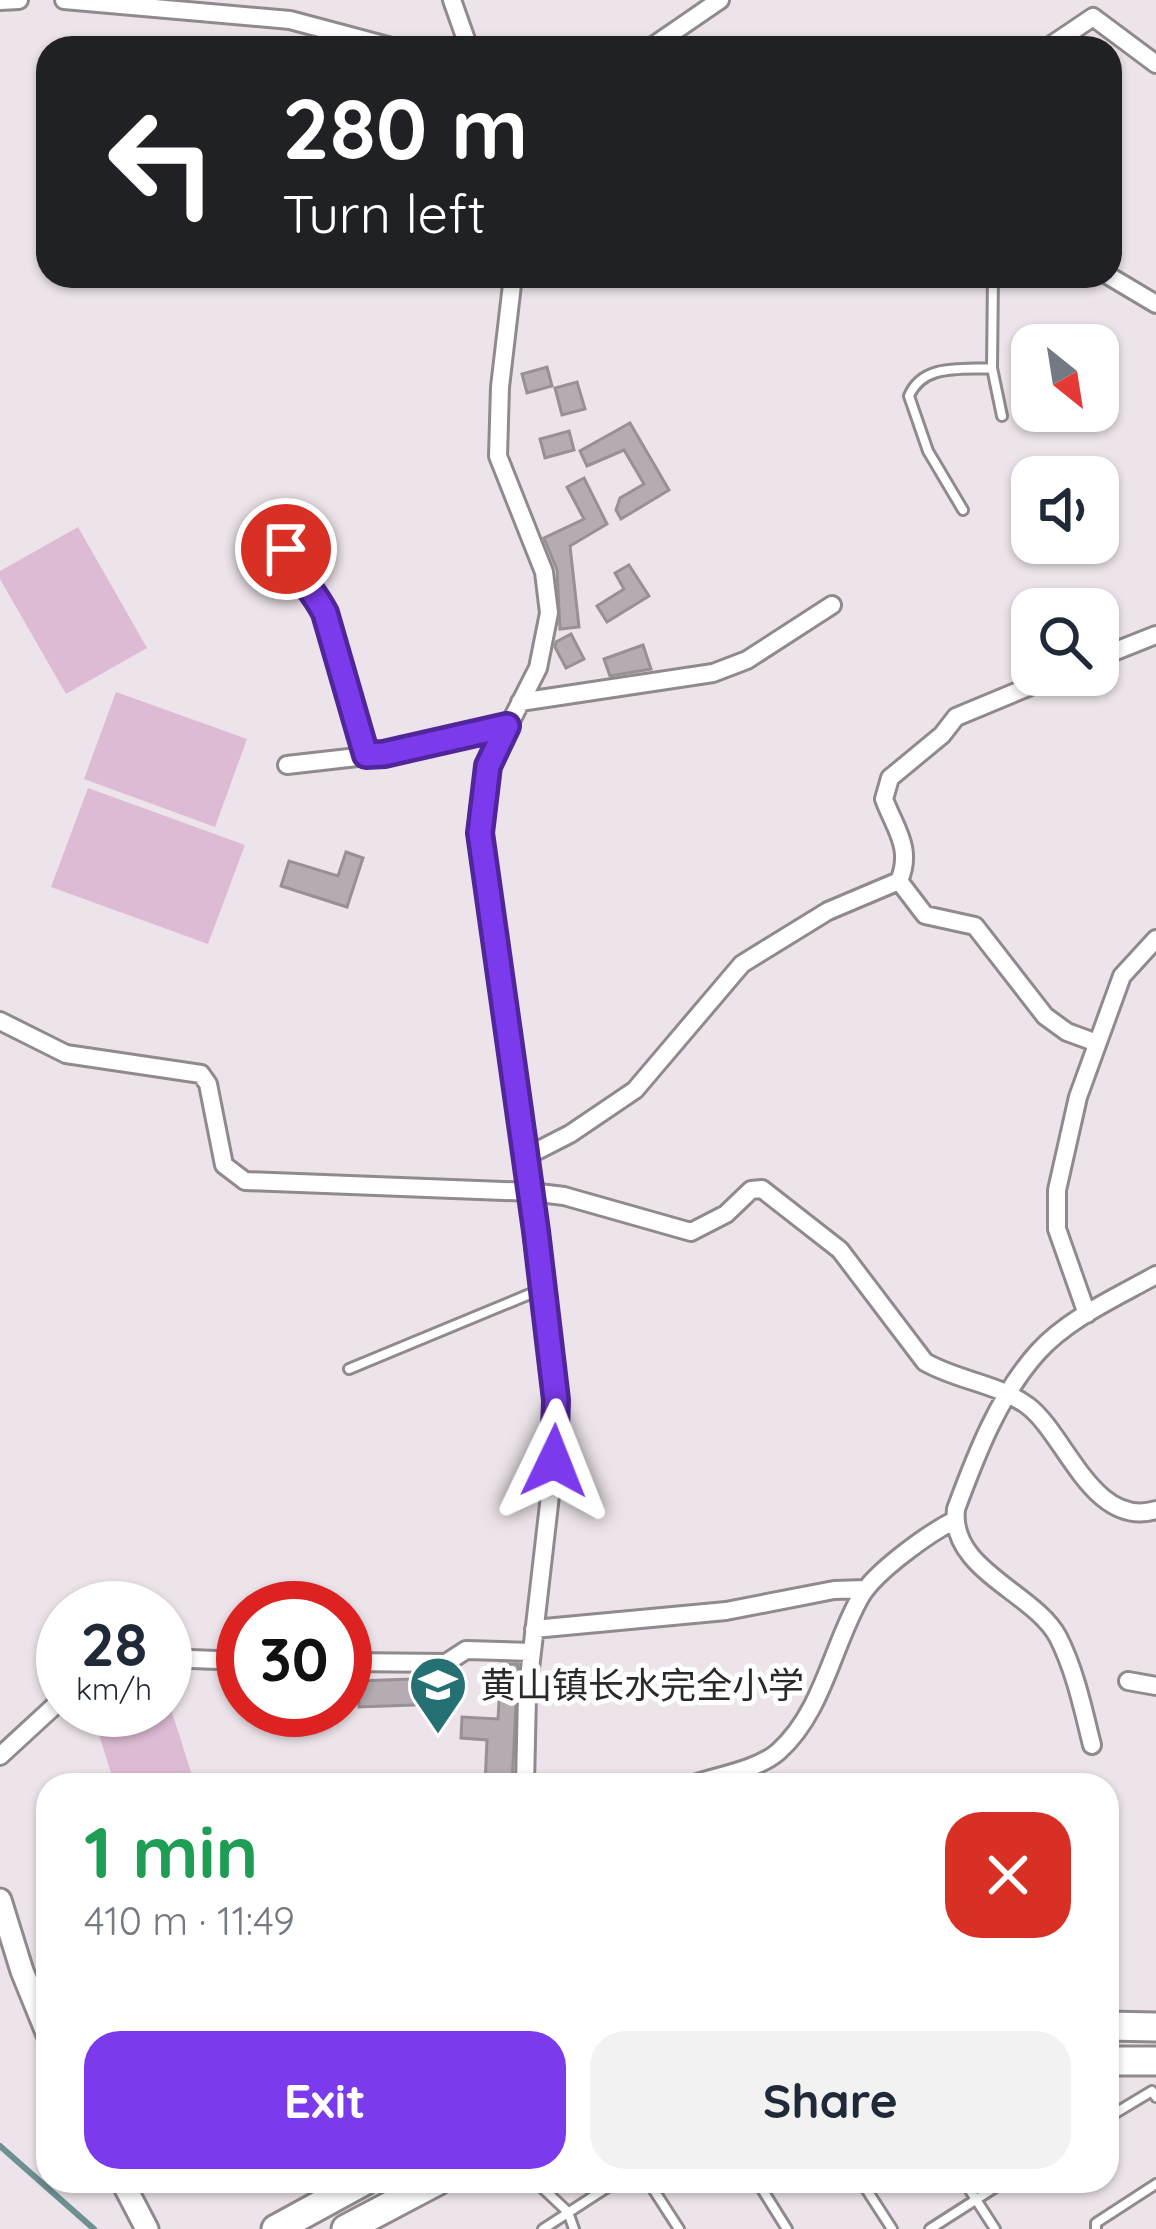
<!DOCTYPE html>
<meta charset="utf-8">
<style>
body{margin:0;font-family:Quicksand,"Noto Sans SC",sans-serif;background:#f2f2f3;color:#1f2937;height:100vh;display:flex;flex-direction:column;font-size:45px;white-space:nowrap}
*{box-sizing:border-box;margin:0}
p{font-size:39px;color:#747a83}
.icon{flex:none;width:66px;height:66px;fill:none;stroke:currentColor;stroke-width:2;stroke-linecap:round;stroke-linejoin:round}
.map{position:relative;flex:1;overflow:hidden}
.panel{position:absolute;left:36px;top:1773px;width:1083px;height:420px;display:flex;flex-direction:column;background:#fff;border-radius:36px;box-shadow:0 3px 9px #0004}
.panel>*{flex:none}
.banner{position:absolute;left:36px;top:36px;width:1086px;height:252px;border-radius:36px;box-shadow:0 3px 9px #0004;background:#202124;color:#fff;overflow:hidden}
.needle{width:78px;rotate:150deg}
.buttons{position:absolute;left:1011px;top:324px;display:grid;gap:24px}
.buttons a{display:grid;place-items:center;width:108px;height:108px;border-radius:24px;background:#fff;box-shadow:0 3px 9px #0004;font-size:60px}
.speed{position:absolute;left:36px;top:1581px;display:flex;gap:24px;font-size:60px;font-weight:700;text-align:center}
.speed>*{display:grid;place-content:center;width:156px;height:156px;border-radius:50%;background:#fff;box-shadow:0 3px 9px #0004;line-height:1}
.speed small{font-size:30px;font-weight:400}
.speed .limit{border:18px solid #d22;background:#fff;color:#111}
.pin{position:absolute;display:grid;place-items:center;width:102px;height:102px;color:#fff;margin:-51px;border:6px solid #fff;border-radius:50%;box-shadow:0 3px 12px #0007}
.me{position:absolute;width:132px;margin:-66px;rotate:2deg;stroke-linejoin:round;filter:drop-shadow(0 0 9px #0008)}
.turn{display:flex;align-items:center;gap:42px;height:252px;padding:0 48px;font-size:54px}
.turn .icon{width:156px;height:156px;stroke-width:2.5}
.turn b{display:block;font-size:84px;line-height:102px}
.round{display:grid;place-items:center;flex:none;width:126px;height:126px;border-radius:36px;background:#f2f2f3}
.overview{display:flex;align-items:center;justify-content:space-between;height:204px;padding:0 48px}
h1{font-size:72px;font-weight:800;line-height:90px;color:#1e9e55}
.cta{display:flex;gap:24px;margin-top:auto;padding:24px 48px}
.cta a{flex:1;height:138px;border-radius:36px;background:#7c3aed;color:#fff;font-size:48px;font-weight:800;line-height:138px;text-align:center}
.cta a+a{background:#f2f2f3;color:#1f2937}
.map>svg:first-child{display:block}
.green{fill:#debbd4}
.lines{fill:none;stroke-linecap:round;stroke-linejoin:round}
.stream{stroke:#6d9192;stroke-width:6}
.building{fill:#b4acb2;stroke:#979095;stroke-width:3}
.service-casing{stroke:#90898e;stroke-width:14}
.minor-casing{stroke:#90898e;stroke-width:22}
.tertiary-casing{stroke:#90898e;stroke-width:27}
.trunk-casing{stroke:#90898e;stroke-width:33}
.service{stroke:#fff;stroke-width:8}
.minor{stroke:#fff;stroke-width:16}
.tertiary{stroke:#fff;stroke-width:21}
.trunk{stroke:#fff;stroke-width:27}
.route-casing{stroke:#51269a;stroke-width:30}
.route{stroke:#7c3aed;stroke-width:21}
.labels{text-anchor:middle;stroke-width:10;stroke-linejoin:round;paint-order:stroke}
.poi-label{font-size:36px;fill:#2c292c;stroke:#fff;text-anchor:start}
</style>
<div class="map">
<svg width="1156" height="2229" viewBox="0 0 1156 2229">
<rect width="100%" height="100%" fill="#ece4ea"/>
<path class="green" d="M78,527l69,121 -81,46 -66,-115v-8z
M116,692l131,47 -32,88 -131,-48z
M88,788l157,57 -37,99 -157,-57z
M166,1693l29,92h-80l-22,-69 18,-6h54z"/>
<g class="lines">
<path class="stream" d="M0,2146l94,83"/>
</g>
<path class="building" d="M547,367l5,19 -25,7 -5,-19z
M577,382l8,27 -23,6 -7,-27z
M630,423l39,67 -48,29 -5,-9 4,-12 24,-14 -20,-34 -37,16 -7,-15z
M569,431l5,19 -29,8 -5,-19z
M584,478l23,46 -37,22 9,81 -19,2 -3,-59 -13,-32 40,-19 -17,-32z
M629,565l20,31 -42,26 -10,-16 27,-17 -9,-16z
M571,634l13,25 -18,9 -11,-21 1,-5z
M643,645l8,24 -41,7 -6,-17z
M346,852l17,6 -16,49 -66,-21 8,-25 49,15z
M501,1664h17l-6,121h-27l2,-45 -26,-2 1,-21 36,2z
M439,1678l1,26 -81,3 -1,-26z"/>
<g class="lines">
<g class="service-casing">
<path id="service" d="M993,276l-1,92 10,48
M963,510l-35,-59 -19,-55c14,-33 53,-26 83,-28
M349,1369l193,-80
M1107,2118l45,-27 4,6
M535,2181l33,31 6,17
M648,2181l31,48
M757,2181l30,48
M861,2181l31,48
M964,2181l31,48
M543,2229l74,-48
M930,2229l75,-48
M1096,2229v-6l60,-39"/>
</g>
<g class="minor-casing">
<path id="minor" d="M64,0l226,20 105,28
M452,0l17,48
M0,1l19,-1
M650,48l70,-48
M1047,48l46,-31 63,47
M513,276l-13,111 -2,69 46,116 5,41 -11,55 -50,98 -8,52 76,581 -2,62 -27,234 -2,90
M1109,276l47,28
M286,549c9,26 27,40 39,64l41,142
M1098,658l58,-23
M520,702l193,-29 34,-13 85,-55
M287,765l97,-11 123,-28
M899,881c14,-33 -4,-52 -15,-82l6,-21 52,-43 14,-18 101,-42
M899,881l26,34 50,11 70,90 22,16 30,11
M0,1021l66,33 135,20 7,10 16,81 21,16 286,11 33,4 127,36 35,-18 25,-24 11,-1 78,61 85,112c33,19 72,21 103,44 38,29 65,123 128,104
M525,1157l45,-23 65,-44 107,-126 86,-53 71,-30
M1087,1314l-30,-85v-39l21,-93 44,-121 34,-37
M534,1629l192,-18 108,-21 31,-1
M165,1658l78,3
M345,1662l101,1 20,-13 66,2
M1128,1681l28,5
M1092,1745c-9,-36 -17,-75 -34,-108 -24,-45 -109,-67 -102,-128 20,-54 43,-114 82,-157 31,-34 79,-55 118,-77
M0,1756l63,-58
M691,1785c26,-9 66,-15 87,-33 45,-40 54,-106 83,-156 15,-25 68,-63 94,-76"/>
</g>
<g class="tertiary-casing">
<path id="tertiary" d="M0,1900l22,71 26,64
M122,2181l25,48"/>
</g>
<g class="trunk-casing">
<path id="trunk" d="M1107,2026l49,1
M1107,2061h49
M276,2229l88,-48
M346,2229l91,-48"/>
</g>
<use href="#service" class="service"/>
<use href="#minor" class="minor"/>
<use href="#tertiary" class="tertiary"/>
<use href="#trunk" class="trunk"/>
</g>
<g class="lines">
<g class="route-casing">
<path id="route" d="M286,549c9,25 27,40 39,64l41,142 18,-1 123,-28 -19,40 -8,67 56,398 20,169 -2,61"/>
</g>
<use href="#route" class="route"/>
</g>
<defs>
<g id="school-pin" transform="scale(3)"><path d="M0 17L-7.5 6A9.5 9.5 0 1 1 7.5 6Z" fill="#257072" stroke="#fff"/><path d="M0-5L7-2L0 1L-7-2ZM-4 1L0 2.5L4 1V4Q0 6-4 4Z" fill="#fff"/></g>
</defs>
<g fill-rule="evenodd">
<use href="#school-pin" x="438" y="1685"/>
</g>
<g class="labels">
<g class="poi-label">
<text x="480" y="1698">黄山镇长水完全小学</text>
</g>
</g>
</svg>
<div class="buttons">
<a><svg class="needle" viewBox="-14 -14 28 28"><path d="M0-13l5 13h-10z" fill="#e53935"/><path d="M0 13l5-13h-10z" fill="#747a83"/></svg></a>
<a><svg class="icon" aria-label="sound" viewBox="0 0 24 24"><path d="M4 9h4l5-4v14l-5-4H4zM17 9q2 3 0 6"/></svg></a>
<a><svg class="icon" aria-label="search" viewBox="0 0 24 24"><circle cx="10" cy="10" r="6"/><path d="M15 15l6 6"/></svg></a>
</div>
<div class="speed"><div>28<small>km/h</small></div><div class="limit">30</div></div>
<div class="pin" style="left:286px;top:549px;background:#d93025"><svg class="icon" aria-label="arrive" viewBox="0 0 24 24"><path d="M6 21V4h12l-3 4 3 4H6"/></svg></div>
<svg class="me" style="left:554px;top:1461px" viewBox="-20 -20 40 40"><path d="M0-17L14 15 0 8-14 15z" fill="#7c3aed" stroke="#fff" stroke-width="4"/></svg>
<div class="banner">
<div class="turn"><svg class="icon" aria-label="left" viewBox="0 0 24 24"><path d="M17 20v-9H6M10 6l-5 5 5 5"/></svg><div><b>280 m</b>Turn left</div></div>
</div>
<section class="panel">
<div class="overview"><div><h1>1 min</h1><p>410 m · 11:49</p></div><a class="round" style="background:#d93025;color:#fff"><svg class="icon" aria-label="close" viewBox="0 0 24 24"><path d="M6 6l12 12M18 6L6 18"/></svg></a></div>
<div class="cta"><a>Exit</a><a>Share</a></div>
</section>
</div>
